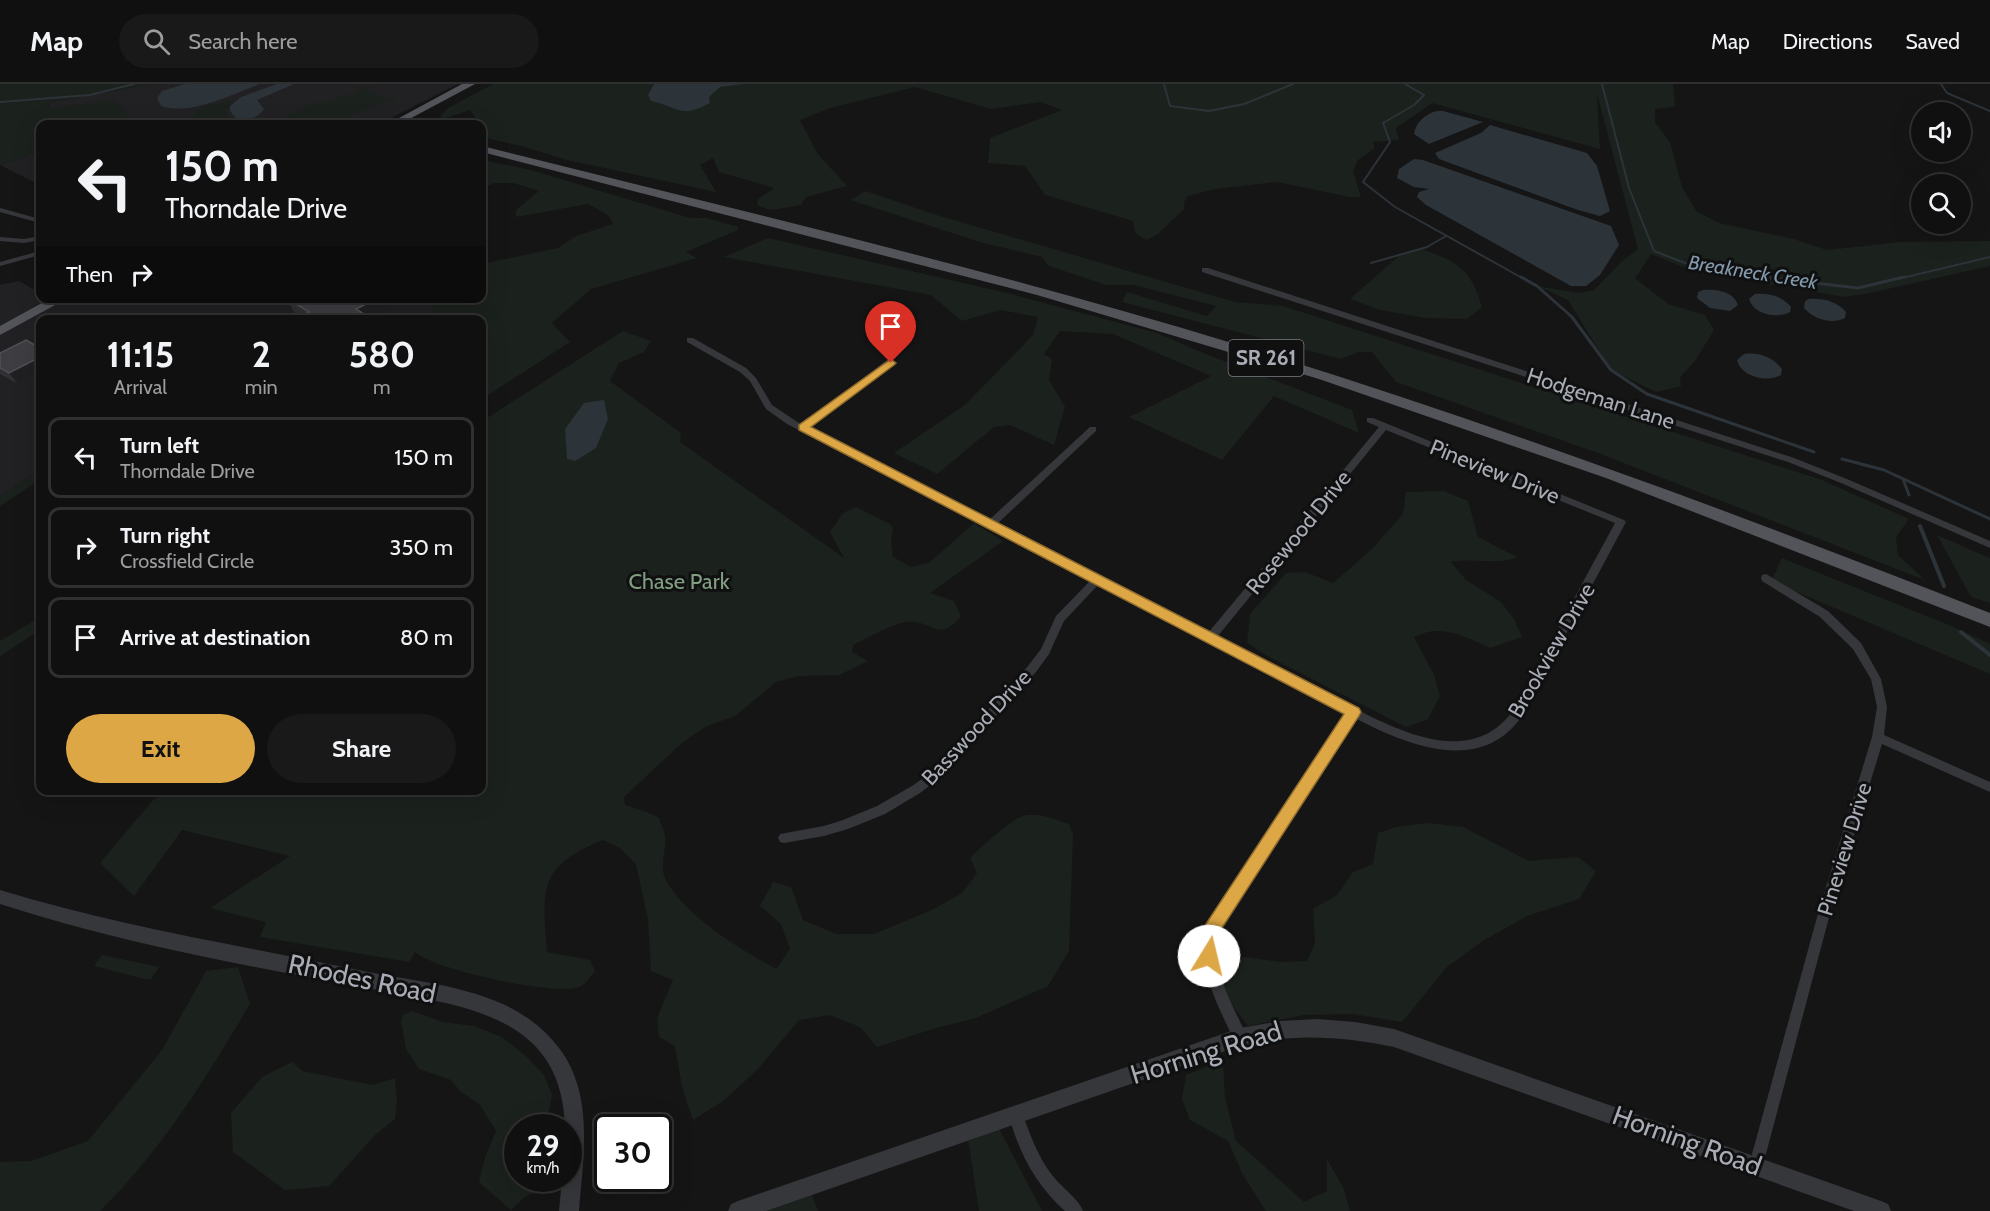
<!DOCTYPE html>
<style>
body{margin:0;font-family:Cabin,sans-serif;background:#191919;color:#f1f3f6;height:100vh;display:flex;flex-direction:column;font-size:22px;white-space:nowrap}
*{box-sizing:border-box;margin:0}
p{font-size:20px;color:#9c9d9f}
.icon{flex:none;width:33px;height:33px;fill:none;stroke:currentColor;stroke-width:2;stroke-linecap:round;stroke-linejoin:round}
.map{position:relative;flex:1;overflow:hidden}
.drawer{position:absolute;left:36px;top:231px;width:450px;height:480px;display:flex;flex-direction:column;background:#101010;border-radius:12px;box-shadow:0 6px 24px #0002,0 0 0 2px #303030}
.drawer>*{flex:none}
.hud{position:absolute;left:36px;top:36px;width:450px;height:183px;border-radius:12px;box-shadow:0 6px 24px #0002,0 0 0 2px #303030;background:#101010;color:#f1f3f6;overflow:hidden}
.fabs{position:absolute;left:1911px;top:18px;display:grid;gap:12px}
.fabs a{display:grid;place-items:center;width:60px;height:60px;border-radius:50%;background:#101010;box-shadow:0 6px 24px #0002,0 0 0 2px #303030;font-size:30px}
.speed{position:absolute;left:504px;top:1030px;display:flex;gap:12px;font-size:30px;font-weight:700;text-align:center}
.speed>*{display:grid;place-content:center;width:78px;height:78px;border-radius:50%;background:#101010;box-shadow:0 6px 24px #0002,0 0 0 2px #303030;line-height:1}
.speed small{font-size:15px;font-weight:400}
.speed .limit{border:3px solid #111;border-radius:9px;background:#fff;color:#111}
.pin{position:absolute;display:grid;place-items:center;width:51px;height:51px;color:#fff;margin:-62px -26px;border-radius:50% 50% 50% 0;rotate:-45deg;box-shadow:0 0 6px #0007}
.pin .icon{rotate:45deg}
.me{position:absolute;width:66px;margin:-33px;rotate:9deg;stroke-linejoin:round;filter:drop-shadow(0 0 4px #0008)}
.turn{display:flex;align-items:center;gap:21px;height:126px;padding:0 30px;font-size:27px}
.turn .icon{width:78px;height:78px;stroke-width:2.5}
.turn b{display:block;font-size:42px;line-height:51px}
.then{display:flex;align-items:center;height:57px;padding:0 30px;background:#0003;gap:12px;font-size:22px}
.eta{display:flex;justify-content:space-evenly;align-items:center;height:102px;text-align:center}
.eta b{font-size:36px;font-weight:800;line-height:42px}
.cta{display:flex;gap:12px;margin-top:auto;padding:12px 30px}
.cta a{flex:1;height:69px;border-radius:36px;background:#dda746;color:#111;font-size:24px;font-weight:800;line-height:69px;text-align:center}
.cta a+a{background:#191919;color:#f1f3f6}
ul{padding:0;list-style:none}
li{display:flex;align-items:center;gap:18px;height:81px;margin:0 12px 9px;padding:0 18px;border:3px solid #303030;border-radius:12px}
li div{flex:1}
li b{display:block;font-size:22px}
li em{font-style:normal}
header{display:flex;align-items:center;gap:36px;box-sizing:border-box;height:84px;padding:0 30px;background:#101010;border-bottom:2px solid #303030}
header strong{font-size:28px}
nav{display:flex;gap:33px;margin-inline-start:auto;font-size:21px}
.search{width:420px;height:54px;background:#191919;display:flex;align-items:center;gap:15px;box-sizing:border-box;padding:0 21px;border-radius:33px;color:#9c9d9f;font-size:22px}
.map>svg:first-child{display:block}
.built{fill:#212123}
.green{fill:#1b211c}
.water{fill:#2c3339}
.lines{fill:none;stroke-linecap:round;stroke-linejoin:round}
.stream-far2{stroke:#2c3339;stroke-width:2}
.stream-far1{stroke:#2c3339;stroke-width:3}
.stream{stroke:#2c3339;stroke-width:4}
.minor{fill:#36373b;fill-rule:evenodd}
.tertiary{fill:#36373b;fill-rule:evenodd}
.primary{fill:#53545a;fill-rule:evenodd}
.wall{fill:#313134}
.shaded-wall{fill:#202022}
.building{fill:#3e3e42;stroke:#4e5054;stroke-width:1.5}
.route{fill:#dda746;stroke:#906d2e;stroke-width:1.5}
.labels{text-anchor:middle;stroke-width:6;stroke-linejoin:round;paint-order:stroke}
.far-water-label{font-size:20px;font-style:italic;fill:#839aac;stroke:#101011}
.shield{fill:#101011;stroke:#7a7d84;stroke-width:1.5}
.shield-label{font-size:21px;font-weight:bold;fill:#a8acb5}
.street-label{font-size:22px;fill:#a8acb5;stroke:#101011}
.park-label{font-size:22px;fill:#819e82;stroke:#101011}
.near-street-label{font-size:27px;fill:#a8acb5;stroke:#101011}
</style>
<header>
<strong>Map</strong>
<div class="search"><svg class="icon" aria-label="search" viewBox="0 0 24 24"><circle cx="10" cy="10" r="6"/><path d="M15 15l6 6"/></svg>Search here</div>
<nav><a>Map</a><a>Directions</a><a>Saved</a></nav>
</header>
<div class="map">
<svg width="1990" height="1127" viewBox="0 0 1990 1127">
<rect width="100%" height="100%" fill="#151516"/>
<path class="built" d="M151,0h307l-79,40h-263l14,-4 -83,-10 4,-8z
M40,67v34l-40,-20z
M19,197l21,12v5l10,1 5,3 7,-4 364,1 8,9 2,9 -3,3h-393v150l-40,26v-211z"/>
<path class="green" d="M0,0h151l-100,18 -4,7 69,-9 14,20 -14,4h-76v27l-40,14z
M493,0h1180l2,23 -20,2v13l15,20 12,45 14,24 23,12 75,16 33,11 73,-8 90,-1v25l-120,27 -25,4 -152,-26 -42,-17 -16,24 33,26 37,11 9,15 -19,31 -15,16 1,9 -25,6 -45,-22 -43,-70 -31,-14 42,7 15,-3 27,-28 17,-13 -41,-155 3,55 -168,-46 -36,25 3,12 -26,2 2,6 -17,12 -5,11 8,26h-11l-73,-15 -62,7 -28,7 -3,7v6l-26,25 -11,6c-11,-4 -13,-8 -14,-19l-88,-26 -20,-29 -37,-3 2,-25 72,-28 -21,-8 -50,7 -76,-22 -85,21 -30,12 17,33 30,33 -41,11 -5,8 -29,5 -14,-4 -1,-6 17,-12 -55,-16 -6,-14 -13,7 16,27 -149,-32 -42,-13 -43,-10v-13h-12l7,-4 -7,-10 -30,10 1,-5 7,-7z
M361,2l9,1 -4,3 21,9 7,-2 1,2 -4,3 -6,-1 -37,16 3,3 -10,4h-73l50,-22 4,2 39,-14 -3,-2z
M234,16l-8,10 3,12 -14,2h-31l19,-17z
M482,76l49,10 159,48h17l31,9v3l-52,22 11,6 -106,31 -39,34 18,19 -88,57v-79l-49,-1 3,-2 -2,-9 -8,-9 56,-1v-34l76,-16 18,-12 37,-12 -5,-9 -20,-11 -72,13v-7l23,-19 -26,-8h-19l-12,6z
M866,107l64,22 305,89 48,4 539,174 87,39 -13,18 2,18 27,25 -327,-127 -202,-71 -24,-30h-14l-17,7 -219,-57 5,-10 80,24 9,-10 -82,-21h-28l-57,-19 -7,-9 -62,-15 -130,-42z
M768,154l235,54 154,41 41,18 154,59 7,23 -85,-37 -52,64 -93,-43 82,-41 -98,-42 -53,-3 -16,23 8,5 -3,21 16,27 -11,38 -44,-20 -16,2 -57,47 -43,-21 71,-48 68,-70 5,-18 -38,-7 -38,11 -31,-26 -207,-38z
M1421,165c36,12 50,20 61,58l-15,12 -42,-1 -45,-8 -30,-11 50,-44z
M623,247l28,10 -7,11 -25,11 -9,18 71,52 -1,9 164,116 -14,-26 13,-19 13,-6 34,17 3,5 -2,13 2,15 18,10 18,-4 45,-40 29,18 -73,52 24,8 7,15c-24,29 -27,3 -55,6 -14,2 -39,16 -53,23l-1,7 16,9 -29,14 -41,1 -22,6 -41,34 -28,10 -24,16 -59,55 1,8 22,7 12,6c2,6 5,12 6,18 2,14 -6,28 0,42 19,38 75,71 111,91l14,-20 -9,-25 -21,-18 13,-24 18,5 12,33 33,14h38l60,-25 28,-16 15,-20 -7,-15c12,-11 42,-41 57,-43 14,-2 30,5 42,9l4,11 -4,116 -21,35 -72,32 -40,10 -59,19 -17,-20 -30,-12 -31,5 -42,50 -34,31 -30,19 -11,-33 -7,-41 -16,-9 -2,-19 16,-38 -22,-9 -3,-52 -12,-55 -16,-16 -17,-8c-65,26 -61,49 -56,112l43,8 5,11c-4,5 -10,14 -16,16 -24,9 -145,-17 -164,-35l-6,10 -149,-25 6,-15 -56,-14 80,-52 -108,-26 -48,66 -34,-33 53,-63 13,-9 316,-1v-369z
M40,386v10l-40,26v-10z
M1444,407l24,10 10,36 39,20c-18,9 -44,0 -66,5l15,18 35,22 13,17 8,18 -32,11c-26,-12 -49,-25 -76,-11l20,38 6,21 -12,23 -22,8 -137,-70 -22,-14 3,-29 36,-41 19,-1 28,11 40,-35 30,-34 3,-22z
M1937,451l53,23v45l-19,-6z
M1782,474l172,69 36,17v30l-219,-93z
M40,533v13l-40,26v-15z
M1428,739l35,4 66,34 49,-4 18,14 -17,28 -52,17 -44,25 -36,26 -45,55 -49,-8 -49,1 -56,11 -31,-41 6,-31 58,8 26,-1 8,-18 -2,-34 24,-14 16,-23 20,-8 5,-31 18,-6z
M102,871l57,12 -8,12h-7l-50,-13z
M238,883l12,37c-44,74 -88,146 -150,207h-100v-49l31,-1 57,-20 74,-91 44,-79z
M412,927l31,11 31,4 28,11 26,21 16,17 8,20 -6,33h-28v51h22l-4,13 -10,4 -15,14 -32,-28 6,-25 11,-26 -16,-26 -20,-14 -9,-11 -32,-11 -13,-20 -5,-28 2,-6z
M1223,977l2,37 11,43 68,61 23,-11v-32l17,30 6,22h-84l-23,-36 -15,-34 -38,-21 -8,-21 4,-24z
M292,978l10,9 71,14 22,-7 2,23 -2,18 -20,16 -46,51 -44,4 -52,-38 -2,-39 31,-36z
M996,1039l46,88h-63l-12,-78z
M809,1103l9,24h-80z"/>
<path class="water" d="M185,0h75c-28,10 -69,32 -99,22l-4,-8 5,-7z
M277,0h17l-37,16 7,9c-6,9 -16,12 -27,11l-7,-9v-5l11,-9z
M654,0h89l-23,3 -11,10 1,6c-30,16 -31,4 -59,-2l-3,-6z
M1437,27h6l40,11 -54,22 -15,-10c2,-12 11,-20 23,-23z
M1490,41l97,28 10,13 13,45 -10,5 -22,-6 -139,-51 -4,-6 46,-20z
M1414,75l9,1 188,66 8,19 -19,30 -14,11h-15l-145,-81 -9,-8 2,-5 10,-3 -15,-2 -17,-9 2,-9z
M1703,206c13,-1 30,1 35,15l-8,6 -20,-3 -13,-10 1,-6z
M1755,210c14,-1 27,2 36,13l-1,5c-13,7 -36,3 -41,-13z
M1809,215c14,-1 27,2 37,13l-1,6c-13,7 -32,1 -41,-10l1,-7z
M1744,270c14,-2 29,3 38,15l-1,6c-14,8 -40,2 -44,-15z
M604,316l4,19 -12,29 -21,13 -8,-2 -2,-30 19,-26z"/>
<g class="lines">
<path class="stream-far2" d="M1164,0l6,22 39,5 35,-7 49,-20
M1405,0l19,11 -10,10 -31,18 7,19 -27,40 32,25 129,72
M1602,0l27,104 25,63 39,15 81,13
M1941,0l6,9 43,18
M0,18l90,-7 44,-11
M1371,179l56,-16 19,-11
M1898,195l92,-22"/>
<path class="stream-far1" d="M1521,193l16,9 35,31 39,53 36,24 167,58
M1764,193l94,11 46,-11
M1842,375l42,11 106,49
M1903,395l6,16"/>
<path class="stream" d="M1920,442l24,60
M1961,548l29,23"/>
<path class="minor" d="M0,124l40,11v4l-40,-11z
M40,152v4l-16,3 -24,-2v-4l24,2z
M40,167v4l-40,11v-4z
M1202,184h6l586,190 53,21 143,62v7l-149,-65 -53,-21 -586,-190z
M687,254h6l53,30 10,10 16,27 30,20 85,-65h6v4l-84,64 180,92 101,-93h6v4l-99,93 100,52h5l1,3 105,54 171,-206 -12,-5v-4h6l251,102 2,2 -104,194c-41,60 -116,29 -167,2l-139,216c-4,39 16,68 31,103l-2,5 -5,2 -5,-2c-17,-36 -36,-70 -31,-110l142,-218 -248,-129 -34,36 -15,33 -13,18 -99,108 -17,13 -35,21 -37,15 -24,7 -40,7 -4,-1 -2,-4 2,-4 44,-8 19,-6 34,-14 35,-20 17,-12 99,-108 13,-17 15,-33 34,-35 -303,-157 -21,-15 -16,-28 -10,-9 -53,-30zM1386,346l229,93 -101,186c-47,69 -137,10 -190,-17 -36,-18 -72,-37 -107,-55z
M1766,490l62,37 33,32 20,36 6,28 -3,28 106,47v10l-108,-48 -51,166 -68,255 -2,5 -5,2 -5,-2 -2,-5 70,-255 53,-173 5,-30 -6,-28 -18,-30 -33,-32 -58,-36 -1,-3 1,-3z
M1016,1025l5,2c10,24 15,43 31,64 9,12 27,24 31,36h-18c-29,-26 -46,-58 -56,-95l2,-5z"/>
<path class="tertiary" d="M0,806c117,36 238,55 358,80 48,10 100,14 145,34 24,11 44,27 59,48 32,47 21,106 17,159h-20l3,-32h6v-51h-3c-2,-79 -48,-108 -119,-125 -150,-29 -301,-52 -446,-99z
M1317,935l38,3 39,7 487,172 7,3 3,7h-37l-460,-164c-53,-11 -101,-14 -154,-1l-474,165h-38l3,-7 7,-3 502,-173 40,-7z"/>
<path class="primary" d="M462,0h13l-75,40h-12z
M482,62c251,63 504,122 753,198 256,78 506,171 755,269v14l-384,-149 -287,-99 -282,-84 -555,-143z
M51,214h17l-68,37v-9z"/>
</g>
<path class="wall" d="M286,214h104l5,11 -22,11h-78l6,-3 -7,-5z
M0,269l18,31 -18,-10z"/>
<path class="shaded-wall" d="M378,214h12l5,11 -22,11h-13l-4,-11z
M40,273v16l-22,11 -9,-11z"/>
<path class="building" d="M287,214h91l-22,11 11,7 -7,4h-65l14,-8z
M26,256l14,8v9l-31,16 -9,-5v-15z"/>
<path class="route" d="M891,275l5,4 -2,2 -83,62 548,281 2,4 -2,4 -141,218 -3,28 -6,2 -6,-2 -2,-6 3,-29 140,-213 -545,-284v-5z"/>
<g class="labels">
<g class="far-water-label">
<text transform="translate(1753 188) rotate(9)" y="7">Breakneck Creek</text>
</g>
<rect class="shield" x="1228.5" y="256" width="75" height="36" rx="4.5"/>
<g class="shield-label">
<text x="1266" y="281">SR 261</text>
</g>
<g class="street-label">
<text transform="translate(1601 314) rotate(18)" y="8">Hodgeman Lane</text>
<text transform="translate(1495 387) rotate(22)" y="8">Pineview Drive</text>
<text transform="translate(1298 448) rotate(-51)" y="8">Rosewood Drive</text>
<text transform="translate(1551 566) rotate(-60)" y="8">Brookview Drive</text>
<text transform="translate(976 643) rotate(-47)" y="8">Basswood Drive</text>
<text transform="translate(1844 765) rotate(-73)" y="8">Pineview Drive</text>
</g>
<g class="park-label">
<text x="679" y="505">Chase Park</text>
</g>
<g class="near-street-label">
<text transform="translate(362 895) rotate(12)" y="9">Rhodes Road</text>
<text transform="translate(1206 969) rotate(-17)" y="9">Horning Road</text>
<text transform="translate(1687 1057) rotate(20)" y="9">Horning Road</text>
</g>
</g>
</svg>
<div class="fabs">
<a><svg class="icon" aria-label="sound" viewBox="0 0 24 24"><path d="M4 9h4l5-4v14l-5-4H4zM17 9q2 3 0 6"/></svg></a>
<a><svg class="icon" aria-label="search" viewBox="0 0 24 24"><circle cx="10" cy="10" r="6"/><path d="M15 15l6 6"/></svg></a>
</div>
<div class="speed"><div>29<small>km/h</small></div><div class="limit">30</div></div>
<div class="pin" style="left:891px;top:279px;background:#d93025"><svg class="icon" aria-label="arrive" viewBox="0 0 24 24"><path d="M6 21V4h12l-3 4 3 4H6"/></svg></div>
<svg class="me" style="left:1209px;top:872px" viewBox="-20 -20 40 40"><circle r="19" fill="#fff"/><path d="M0-13L10 11 0 6-10 11z" fill="#dda746"/></svg>
<div class="hud">
<div class="turn"><svg class="icon" aria-label="left" viewBox="0 0 24 24"><path d="M17 20v-9H6M10 6l-5 5 5 5"/></svg><div><b>150 m</b>Thorndale Drive</div></div>
<div class="then">Then<svg class="icon" aria-label="right" viewBox="0 0 24 24"><path d="M7 20v-9h11M14 6l5 5-5 5"/></svg></div>
</div>
<section class="drawer">
<div class="eta">
<div><b>11:15</b><p>Arrival</p></div>
<div><b>2</b><p>min</p></div>
<div><b>580</b><p>m</p></div>
</div>
<ul>
<li><svg class="icon" aria-label="left" viewBox="0 0 24 24"><path d="M17 20v-9H6M10 6l-5 5 5 5"/></svg><div><b>Turn left</b><p>Thorndale Drive</p></div><em>150 m</em></li>
<li><svg class="icon" aria-label="right" viewBox="0 0 24 24"><path d="M7 20v-9h11M14 6l5 5-5 5"/></svg><div><b>Turn right</b><p>Crossfield Circle</p></div><em>350 m</em></li>
<li><svg class="icon" aria-label="arrive" viewBox="0 0 24 24"><path d="M6 21V4h12l-3 4 3 4H6"/></svg><div><b>Arrive at destination</b></div><em>80 m</em></li>
</ul>
<div class="cta"><a>Exit</a><a>Share</a></div>
</section>
</div>
